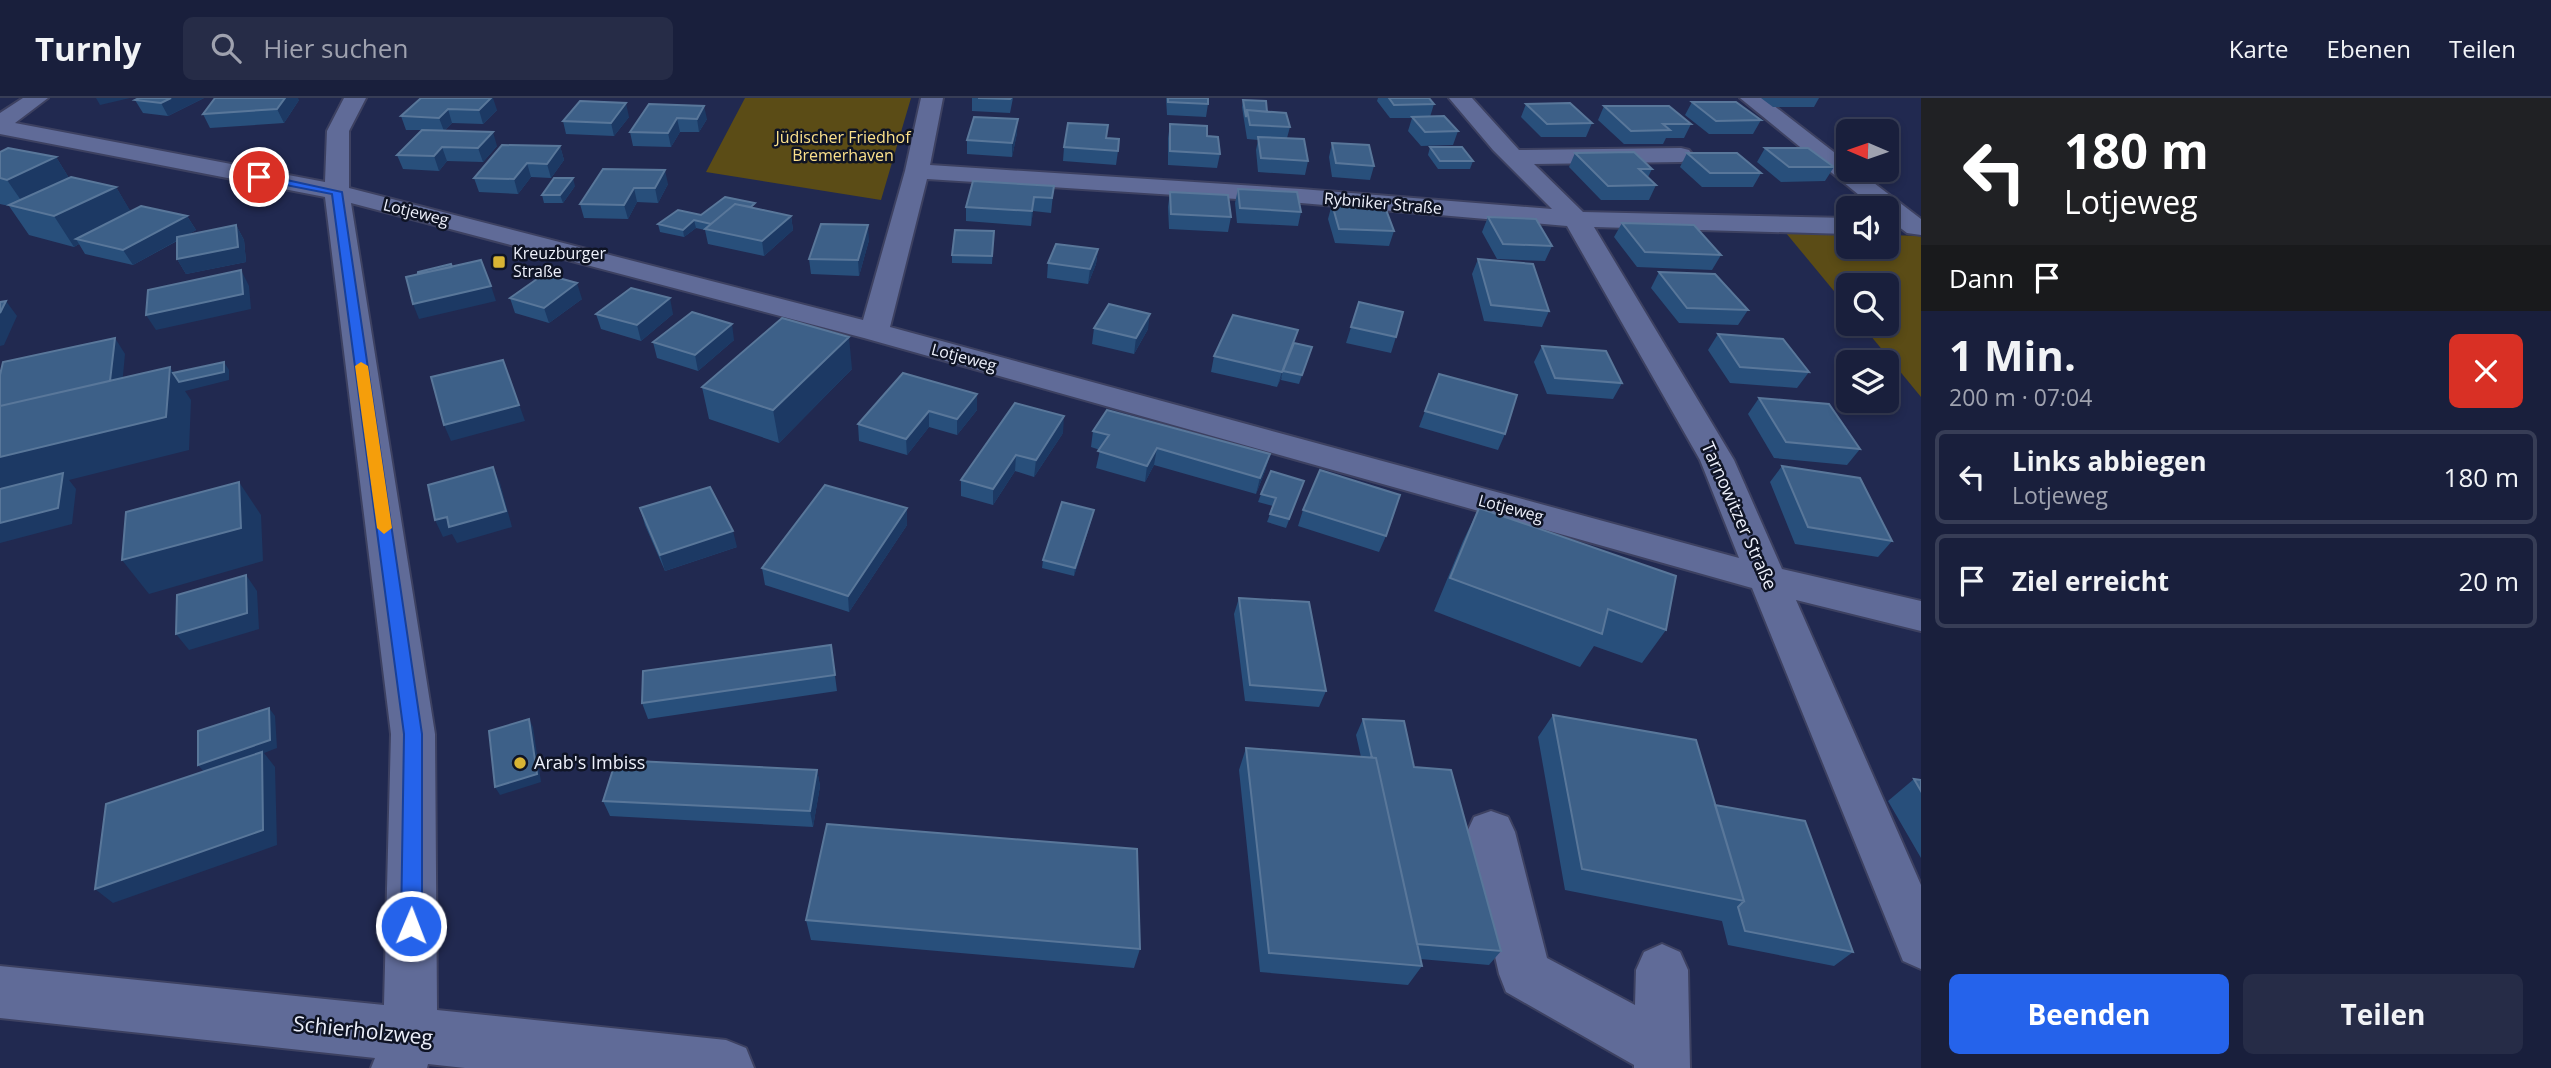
<!DOCTYPE html>
<html lang="de">
<meta charset="utf-8">
<style>
body{margin:0;font-family:"Open Sans",sans-serif;background:#262c47;color:#f1f3f6;height:100vh;display:flex;flex-direction:column;font-size:26px;white-space:nowrap}
*{box-sizing:border-box;margin:0}
p{font-size:23px;color:#9fa2af}
.icon{flex:none;width:38px;height:38px;fill:none;stroke:currentColor;stroke-width:2;stroke-linecap:round;stroke-linejoin:round}
.map{position:relative;flex:1;overflow:hidden}
.drawer{display:flex;flex-direction:column;background:#191f3c;width:630px}
.drawer>*{flex:none}
.banner{background:#202124;color:#fff;overflow:hidden}
.needle{width:46px;rotate:272deg}
.controls{position:absolute;left:1836px;top:21px;display:grid;gap:14px}
.controls a{display:grid;place-items:center;width:63px;height:63px;border-radius:10px;background:#191f3c;box-shadow:0 4px 10px #0003,0 0 0 2px #373d56;font-size:35px}
.pin{position:absolute;display:grid;place-items:center;width:60px;height:60px;color:#fff;margin:-30px;border:4px solid #fff;border-radius:50%;box-shadow:0 2px 7px #0007}
.me{position:absolute;width:77px;margin:-38px;rotate:1deg;stroke-linejoin:round;filter:drop-shadow(0 0 5px #0008)}
.turn{display:flex;align-items:center;gap:24px;height:147px;padding:0 28px;font-size:32px}
.turn .icon{width:91px;height:91px;stroke-width:2.5}
.turn b{display:block;font-size:49px;line-height:60px}
.then{display:flex;align-items:center;height:66px;padding:0 28px;background:#0003;gap:14px;font-size:26px}
.round{display:grid;place-items:center;flex:none;width:74px;height:74px;border-radius:10px;background:#262c47}
.headline{display:flex;align-items:center;justify-content:space-between;height:119px;padding:0 28px}
h1{font-size:42px;font-weight:700;line-height:52px}
.cta{display:flex;gap:14px;margin-top:auto;padding:14px 28px}
.cta a{flex:1;height:80px;border-radius:10px;background:#2563eb;color:#fff;font-size:28px;font-weight:700;line-height:80px;text-align:center}
.cta a+a{background:#262c47;color:#f1f3f6}
ul{padding:0;list-style:none}
li{display:flex;align-items:center;gap:21px;height:94px;margin:0 14px 10px;padding:0 14px;border:4px solid #373d56;border-radius:10px}
li div{flex:1}
li b{display:block;font-size:26px}
li em{font-style:normal}
header{display:flex;align-items:center;gap:42px;box-sizing:border-box;height:98px;padding:0 35px;background:#191f3c;border-bottom:2px solid #373d56}
header strong{font-size:33px}
nav{display:flex;gap:38px;margin-inline-start:auto;font-size:24px}
.search{width:490px;height:63px;background:#262c47;display:flex;align-items:center;gap:18px;box-sizing:border-box;padding:0 24px;border-radius:10px;color:#9fa2af;font-size:26px}
main{display:flex;flex:1;min-height:0}
.map>svg:first-child{display:block}
.green{fill:#5b4c16}
.lines{fill:none;stroke-linecap:round;stroke-linejoin:round}
.minor-casing{stroke:#3d4161;stroke-width:4}
.minor{fill:#606b98;fill-rule:evenodd}
.wall{fill:#284f7b}
.shaded-wall{fill:#1c3964}
.building{fill:#3d6088;stroke:#59779a;stroke-width:2}
.route{fill:#2563eb;stroke:#184099;stroke-width:2}
.slow{fill:#f59e0b}
.poi-dot{fill:#d8b434;stroke:#0f1425;stroke-width:2.5}
.labels{text-anchor:middle;stroke-width:5;stroke-linejoin:round;paint-order:stroke}
.far-park-label{font-size:16px;fill:#fbe08b;stroke:#0f1425}
.far-street-label{font-size:16px;fill:#edf0fb;stroke:#0f1425}
.far-poi-label{font-size:16px;fill:#edf0fb;stroke:#0f1425;text-anchor:start}
.street-label{font-size:18px;fill:#edf0fb;stroke:#0f1425}
.poi-label{font-size:18px;fill:#edf0fb;stroke:#0f1425;text-anchor:start}
.near-street-label{font-size:21px;fill:#edf0fb;stroke:#0f1425}
</style>
<header>
<strong>Turnly</strong>
<div class="search"><svg class="icon" aria-label="search" viewBox="0 0 24 24"><circle cx="10" cy="10" r="6"/><path d="M15 15l6 6"/></svg>Hier suchen</div>
<nav><a>Karte</a><a>Ebenen</a><a>Teilen</a></nav>
</header>
<main>
<div class="map">
<svg width="1921" height="970" viewBox="0 0 1921 970">
<rect width="100%" height="100%" fill="#212950"/>
<path class="green" d="M745,0h166l-30,102 -175,-28z
M1786,135l62,1v13h38l1,-12 34,1v161l-60,-73h25v-39h-38v23z"/>
<g class="lines">
<g class="minor-casing">
<path id="minor" d="M23,0h25l-33,25 310,59 2,-51 17,-33h22l-17,33v57l514,132 42,-149 16,-73h22l-13,67 371,24 251,20 -59,-59 -44,-52h23l47,52 162,-2 8,2 4,5 -4,5 -8,2 -147,2 49,48 265,6v16l-254,-7 140,233 48,109 139,32v30l-125,-31 125,285v84l-18,-8 -151,-373 -888,-250 -513,-135 84,531 2,276 289,30 20,8 8,20h-289l-37,-4 -1,4h-56l4,-10 -375,-40v-52l384,39 7,-271 -66,-537 -325,-63v-21zM927,81l374,24 266,23 133,234 39,98 -849,-231z
M1740,0h24l84,65v7h9l64,49v16l-14,-2 -21,-16v-9h-11z
M1491,713l17,6 7,15 32,126 88,47 1,-35 8,-18 18,-8 18,8 8,18 2,98h-56v-3l-128,-73 -7,-18 -32,-142 7,-15z"/>
</g>
<use href="#minor" class="minor"/>
</g>
<path class="wall" d="M204,0l-36,18 -25,-3 -8,-13z
M421,0l76,12 -14,14 -31,-1 -8,8 53,15 -14,16 -36,-1 -8,10 -36,-2 -6,-14 25,-25h-16l-5,-14z
M972,0h41l-3,15 -38,-2z
M1166,0h42v6l-2,13 -39,-2z
M1378,0h51l5,6 -4,13 28,14 -5,14 -32,1 -13,-15 4,-13h-22l-13,-17z
M1761,0h58l-5,9h-41z
M299,2l-15,23 -74,5 -7,-14z
M1243,2l24,12 23,15 -3,11 21,23 -3,14 -47,-3 -2,-22 2,-10 -11,-1 -5,-32z
M1692,4l69,18 -8,14h-44l-24,-19z
M649,6l58,15 -8,13h-19l-9,15 -38,-1 -3,-14z
M1526,6l66,19 -6,14h-45l-20,-20z
M1604,8l87,18 -7,14h-18l-3,6h-39l-26,-24z
M629,19l-15,19 -48,-2 -3,-13z
M1170,26l37,12 13,18 -3,14 -49,-3v-27z
M1017,35l-5,24 -45,-3v-14z
M1332,45l42,23 -4,14 -38,-3 -3,-20z
M560,48l4,14 -13,18 -20,-1 -13,17 -39,-2 -5,-14z
M1064,49l54,4 -2,14 -53,-4z
M1430,49l43,14 -3,8h-32l-10,-14z
M1765,50l69,19 -9,14 -44,1 -24,-20z
M0,54l56,5 13,21 47,9 14,24 57,5 9,14 -9,5 49,-10 8,15 2,22 -60,12 -9,-15v-18l-44,24 -48,-11 -6,-10 -5,3 -45,-12 -20,-29 -9,-2z
M1575,55l77,16 -4,8 8,8 -7,15h-48l-32,-33z
M1687,55l74,20 -8,14h-51l-22,-20z
M603,71l65,15 -10,19 -21,-1 -9,17 -44,-1 -4,-14z
M575,88l-12,17h-19l-2,-8z
M1054,88l-3,27 -18,-2 -2,15 -65,-5v-14z
M1238,91l63,23 -3,14 -61,-3 -2,-20z
M1170,94l61,25 -3,15 -59,-3 -1,-22z
M1332,106l62,27 -5,15 -54,-3 -7,-24z
M756,110l35,8 2,14 -29,26 -56,-12 -3,-14 -9,-2 -12,9 -24,-5 -2,-8 43,-9z
M1488,119l64,29 -7,15 -48,-2 -15,-27z
M1622,125l99,32 -9,15 -75,-3 -23,-30z
M994,133l-2,33 -40,-1v-8z
M869,142l-10,36 -48,-2 -2,-15z
M1098,151l-2,15 -8,20 -41,-6 1,-15z
M1478,161l71,52 -7,16 -58,-6 -12,-47z
M1659,174l89,38 -10,15 -59,-2 -28,-35z
M510,200l72,1 -33,24 -34,-10z
M1359,204l37,35 -5,16 -45,-10z
M596,216h77l-32,27 -40,-12z
M1094,230l54,1 -14,25 -42,-10z
M1298,232l-4,13 18,4 -13,37 -18,-4 1,-4 -5,11 -66,-15 3,-16z
M1718,236l91,38 -12,16 -67,-5 -22,-33z
M734,242l-36,31 -41,-13 -4,-16z
M1542,248l80,37 -9,16 -66,-5 -13,-32z
M852,271l-73,74 -70,-24 -7,-32z
M1439,276l66,60 -7,16 -79,-23z
M977,296v16l-20,25 -28,-8 -22,28 -48,-14 -1,-17z
M1759,300l101,51 -13,16 -73,-7 -26,-44z
M1093,333l177,23 -5,17 -9,23 -102,-29 -9,17 -49,-14 4,-18 -9,-3z
M1063,335l-29,44 -19,-6 -22,34 -32,-9v-16z
M1782,368l110,75 -14,16 -83,-13 -25,-62z
M1304,383l-18,47 -19,-6 6,-16 -15,-4 3,-8z
M640,410l97,39 -72,24 -20,-46z
M907,410v17l-58,87 -84,-27 -3,-17z
M1479,410l187,122 -24,33 -48,-17 -14,21 -146,-56 29,-70z
M1303,412l83,26 -7,16 -81,-26z
M1092,420l-18,58 -32,-8 1,-8z
M1239,500l87,93 -7,16 -74,-6 -11,-87z
M831,547l6,46 -189,28 -6,-16z
M1553,617l162,90 138,147 -19,14 -106,-21 -6,-24 -157,-31 -27,-153z
M1363,621l51,48 87,184 -12,14 -69,-6 2,7 -14,19 -148,-13 -21,-202 7,-22 115,9 -5,-22z
M817,672l3,16 -7,41 -203,-11 -7,-15z
M1914,681l7,1v78l-33,-57z
M806,822l334,29 -6,19 -323,-28z"/>
<path class="shaded-wall" d="M96,0h34l-30,7z
M171,0h33l-36,18 -7,-13z
M285,0h13l1,2 -15,23 -7,-14z
M491,0h2l4,12 -14,14 -4,-14z
M626,5l3,14 -15,19 -3,-13z
M704,8l3,13 -8,13 -2,-13z
M448,11l4,14 -8,8 -5,-13z
M677,20l3,14 -9,15 -3,-14z
M1018,21l-1,14 -5,24v-14z
M493,34l4,14 -14,16 -5,-14z
M560,48l4,14 -13,18 -4,-14z
M442,49l5,14 -8,10 -5,-15z
M56,59l18,29 -47,23 -20,-29z
M527,65l4,14 -13,17 -4,-15z
M665,72l3,14 -10,19 -3,-15z
M573,80l2,8 -12,17 -3,-8z
M116,89l18,30 -58,22 3,5 -5,3 -20,-31z
M634,90l3,14 -9,17 -4,-14z
M1034,99l-1,14 -2,15 1,-15z
M187,118l9,14 -63,35 -10,-15z
M791,118l2,14 -29,26 -2,-15z
M694,122l2,8 -12,9 -1,-7z
M236,127l8,15 2,22 -60,12 -9,-15z
M868,127l1,15 -10,36 -1,-16z
M1098,151l-2,15 -8,20 2,-15z
M241,172l8,16 2,23 -95,21 -10,-15z
M577,185l5,16 -33,24 -5,-15z
M491,188l5,15 -77,18 -6,-15z
M670,200l3,16 -32,27 -4,-16z
M6,203l11,15 -13,29 -4,1v-33z
M1150,216l-2,15 -14,25 2,-16z
M732,226l2,16 -36,31 -3,-16z
M1298,232l-4,15 -17,42 5,-15z
M849,239l3,32 -73,74 -6,-33z
M115,240l10,16 -4,43 -11,-16z
M503,262l22,61 -74,20 -7,-16z
M224,264l5,8v10l-44,11 6,9 -2,50 -120,30 7,9 -4,35 -72,19v-20l7,-28 -7,-8v-30l170,-90 9,15z
M977,296v16l-20,25v-16z
M929,313v16l-22,28 -1,-16z
M1064,318l-1,17 -29,44 2,-17z
M1157,350l-3,17 -9,17 2,-16z
M1270,356l-5,17 -9,23 4,-16z
M1016,357l-1,16 -22,34v-16z
M493,369l7,16 12,44 -55,16 -5,-9 -9,3 -8,-17 12,-3z
M239,384l22,33 2,46 -114,33 -27,-34z
M907,410v17l-58,87 -1,-16z
M1094,412l-2,8 -18,58 1,-8z
M733,433l4,16 -72,24 -5,-16z
M246,477l11,16 2,38 -70,21 -13,-16z
M269,610l6,8 2,32 -13,5 11,14 2,78 -164,58 -18,-14 110,-116 -7,-8z
M529,621l4,8 8,55 -41,13 -5,-8z
M817,672l3,16 -7,41 -3,-16z"/>
<path class="building" d="M139,0h32l-10,5 -26,-3z
M215,0h70l-8,11 -74,5z
M421,0h70l-12,12 -31,-1 -9,9 -38,-2z
M978,0h33l-1,1z
M1168,0h40v6l-40,-2z
M1389,0h40l5,6 -40,1z
M1243,2l23,1 1,11 -20,-2 -1,7z
M580,3l46,2 -15,20 -48,-2z
M1692,4h44l25,18 -45,1z
M1570,5l22,20 -45,1 -21,-20z
M649,6l55,2 -7,13 -20,-1 -9,15 -38,-1z
M1604,8h65l22,18h-28l7,6 -39,1z
M1247,12l39,3 4,14 -40,-2z
M1444,18l14,15 -33,1 -13,-15z
M974,19l44,2 -6,24 -45,-3z
M1068,25l40,2 -2,13 13,1 -1,12 -54,-4z
M1170,26l37,2v10l11,1 2,17 -50,-3z
M422,32l71,2 -15,16 -36,-1 -8,9 -37,-1z
M1258,39l46,2 4,22 -47,-3z
M1332,45l37,2 5,21 -38,-3z
M502,47l58,1 -13,18 -20,-1 -13,16 -40,-1z
M1430,49h32l11,14h-33z
M8,50l48,9 -49,23 -7,-2v-26z
M1765,50h43l26,19h-45z
M1634,54l18,17h-13l17,16 -48,1 -33,-33z
M1687,55h50l24,20h-51z
M603,71l62,1 -10,18h-21l-10,17 -44,-1z
M71,79l45,10 -62,29 -45,-11z
M554,80h19l-13,17h-18z
M973,83l81,5 -2,12 -18,-1 -2,14 -66,-4z
M1238,91l59,3 4,20 -61,-4z
M1170,94l58,3 3,22 -60,-3z
M725,99l30,6 -4,4 -16,-3 -24,20 -17,-4 -11,10 -25,-6 20,-14 23,5z
M735,106l56,12 -29,25 -57,-12z
M1332,106l53,3 9,24 -55,-2z
M141,108l46,10 -64,34 -47,-11z
M1488,119l48,2 16,27 -49,-2z
M1622,125l72,2 27,30 -76,-3z
M821,126l47,1 -10,35 -49,-1z
M236,127l2,22 -61,12v-22z
M955,132l39,1 -2,25 -40,-1z
M1056,146l42,5 -8,20 -42,-6z
M1478,161l55,5 16,47 -58,-6z
M481,162l10,26 -78,18 -7,-27z
M451,166l1,3 -34,7v-2z
M241,172l2,24 -97,21 2,-25z
M1659,174l56,2 33,36 -61,-2z
M544,176l33,9 -33,25 -34,-10z
M631,190l39,10 -33,27 -41,-11z
M6,203l-6,12v-11z
M1359,204l44,10 -7,25 -45,-10z
M1109,206l41,10 -14,24 -42,-10z
M692,214l40,12 -37,31 -42,-13z
M1233,217l65,15 -16,42 -68,-16z
M782,220l67,19 -76,73 -71,-23z
M1718,236l65,5 26,33 -69,-5z
M115,240l-5,43 -110,25v-31l3,-13z
M1294,245l18,4 -10,28 -19,-4z
M1542,248l64,5 16,32 -67,-5z
M503,262l16,45 -75,20 -13,-48z
M224,264v10l-45,10 -6,-9z
M170,269l-4,50 -166,40v-51z
M903,275l74,21 -20,25 -28,-8 -23,28 -48,-15z
M1439,276l78,21 -12,39 -80,-23z
M1759,300l70,6 31,45 -74,-7z
M1015,305l49,13 -28,44 -20,-5 -23,34 -32,-9z
M1107,312l163,44 -10,24 -103,-30 -10,18 -49,-15 11,-16 -16,-4z
M1782,368l78,12 32,63 -84,-14z
M493,369l13,44 -57,16 -2,-10 -12,3 -7,-35z
M1320,372l80,25 -14,41 -83,-26z
M1271,373l33,10 -15,38 -19,-5 6,-16 -15,-4z
M63,375l-5,35 -58,15v-34z
M239,384l2,46 -119,32 4,-48z
M825,387l82,23 -59,88 -86,-28z
M710,389l23,44 -73,24 -20,-47z
M1062,404l32,8 -19,58 -32,-8z
M1479,410l197,68 -10,54 -58,-21 -6,25 -152,-56z
M246,477l1,38 -71,21 1,-39z
M1239,500l70,4 17,89 -76,-6z
M831,547l4,30 -193,28 1,-32z
M269,610l1,32 -72,25v-34z
M1553,617l143,25 48,161 -162,-32z
M529,621l8,55 -42,13 -6,-56z
M1363,621l41,2 10,46 37,3 50,181 -84,-7 -41,-186h-4z
M1246,650l130,10 46,208 -153,-13z
M262,654l1,78 -168,59 11,-85z
M616,662l201,10 -7,41 -207,-10z
M1914,681l7,1v11z
M1715,707l90,16 48,131 -108,-21 -7,-24 6,-6z
M827,726l310,25 3,100 -334,-29z"/>
<path class="route" d="M259,76l83,18 80,542v192l-4,7 -7,3 -7,-3 -3,-7 3,-192 -72,-540 -77,-15v-4z"/>
<path class="slow" d="M361,264l7,4 24,162 -8,6 -7,-6 -22,-162z"/>
<g class="poi-dot">
<rect x="492" y="157" width="14" height="14" rx="3.5"/>
<circle cx="520" cy="665" r="7"/>
</g>
<g class="labels">
<g class="far-park-label">
<text x="843" y="45">Jüdischer Friedhof<tspan x="843" dy="18">Bremerhaven</tspan></text>
</g>
<g class="far-street-label">
<text transform="translate(1383 105) rotate(5)" y="6">Rybniker Straße</text>
<text transform="translate(416 114) rotate(14)" y="6">Lotjeweg</text>
<text transform="translate(964 259) rotate(15)" y="6">Lotjeweg</text>
<text transform="translate(1511 410) rotate(15)" y="6">Lotjeweg</text>
</g>
<g class="far-poi-label">
<text x="513" y="161">Kreuzburger<tspan x="513" dy="18">Straße</tspan></text>
</g>
<g class="street-label">
<text transform="translate(1739 418) rotate(66)" y="6">Tarnowitzer Straße</text>
</g>
<g class="poi-label">
<text x="534" y="671">Arab's Imbiss</text>
</g>
<g class="near-street-label">
<text transform="translate(363 933) rotate(6)" y="7">Schierholzweg</text>
</g>
</g>
</svg>
<div class="controls">
<a><svg class="needle" viewBox="-14 -14 28 28"><path d="M0-13l5 13h-10z" fill="#e53935"/><path d="M0 13l5-13h-10z" fill="#9fa2af"/></svg></a>
<a><svg class="icon" aria-label="sound" viewBox="0 0 24 24"><path d="M4 9h4l5-4v14l-5-4H4zM17 9q2 3 0 6"/></svg></a>
<a><svg class="icon" aria-label="search" viewBox="0 0 24 24"><circle cx="10" cy="10" r="6"/><path d="M15 15l6 6"/></svg></a>
<a><svg class="icon" aria-label="layers" viewBox="0 0 24 24"><path d="M12 4l9 5-9 5-9-5zM3 14l9 5 9-5"/></svg></a>
</div>
<div class="pin" style="left:259px;top:79px;background:#d93025"><svg class="icon" aria-label="arrive" viewBox="0 0 24 24"><path d="M6 21V4h12l-3 4 3 4H6"/></svg></div>
<svg class="me" style="left:411px;top:828px" viewBox="-20 -20 40 40"><circle r="17" fill="#2563eb" stroke="#fff" stroke-width="3"/><path d="M0-11L8 9 0 5-8 9z" fill="#fff"/></svg>
</div>
<section class="drawer">
<div class="banner">
<div class="turn"><svg class="icon" aria-label="left" viewBox="0 0 24 24"><path d="M17 20v-9H6M10 6l-5 5 5 5"/></svg><div><b>180 m</b>Lotjeweg</div></div>
<div class="then">Dann<svg class="icon" aria-label="arrive" viewBox="0 0 24 24"><path d="M6 21V4h12l-3 4 3 4H6"/></svg></div>
</div>
<div class="headline"><div><h1>1 Min.</h1><p>200 m · 07:04</p></div><a class="round" style="background:#d93025;color:#fff"><svg class="icon" aria-label="close" viewBox="0 0 24 24"><path d="M6 6l12 12M18 6L6 18"/></svg></a></div>
<ul>
<li><svg class="icon" aria-label="left" viewBox="0 0 24 24"><path d="M17 20v-9H6M10 6l-5 5 5 5"/></svg><div><b>Links abbiegen</b><p>Lotjeweg</p></div><em>180 m</em></li>
<li><svg class="icon" aria-label="arrive" viewBox="0 0 24 24"><path d="M6 21V4h12l-3 4 3 4H6"/></svg><div><b>Ziel erreicht</b></div><em>20 m</em></li>
</ul>
<div class="cta"><a>Beenden</a><a>Teilen</a></div>
</section>
</main>
